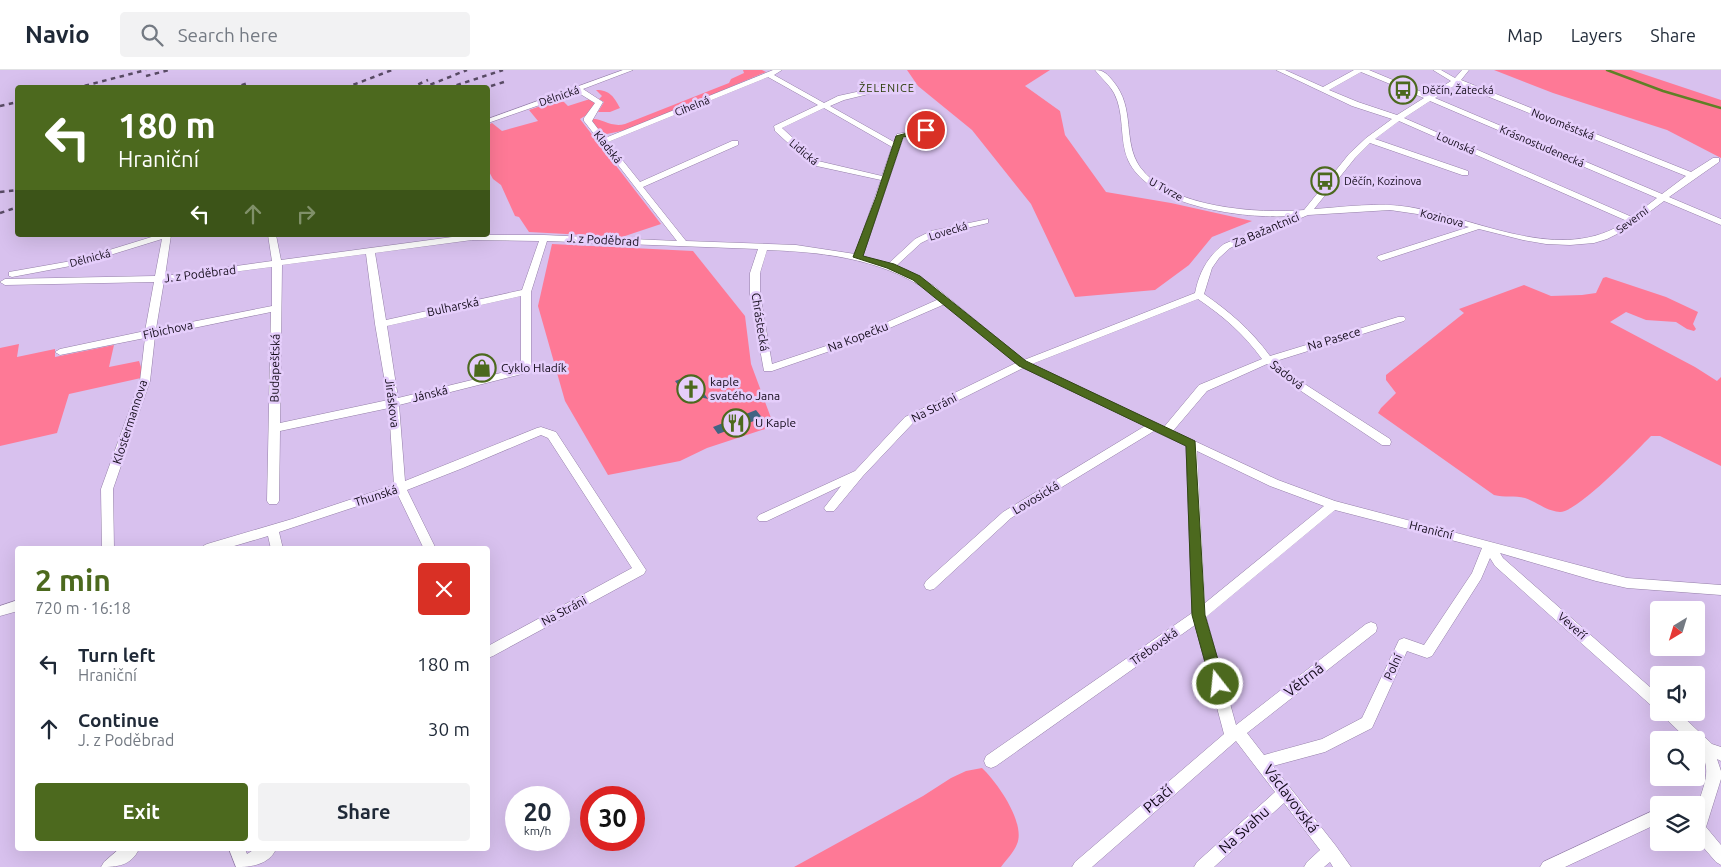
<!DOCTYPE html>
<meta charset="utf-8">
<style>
body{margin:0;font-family:Ubuntu,sans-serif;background:#f2f2f3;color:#1f2937;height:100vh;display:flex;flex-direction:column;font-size:19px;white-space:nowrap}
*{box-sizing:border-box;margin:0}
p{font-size:16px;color:#747a83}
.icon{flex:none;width:28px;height:28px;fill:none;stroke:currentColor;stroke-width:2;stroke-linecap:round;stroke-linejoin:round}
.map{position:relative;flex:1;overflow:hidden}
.panel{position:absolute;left:15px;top:476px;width:475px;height:305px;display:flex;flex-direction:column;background:#fff;border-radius:5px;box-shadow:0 5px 20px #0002}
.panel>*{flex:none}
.hud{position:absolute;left:15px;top:15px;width:475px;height:152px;border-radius:5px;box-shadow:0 5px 20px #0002;background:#4c691e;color:#fff;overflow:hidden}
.needle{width:32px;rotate:218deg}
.buttons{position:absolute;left:1650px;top:531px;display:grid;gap:10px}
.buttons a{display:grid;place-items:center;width:55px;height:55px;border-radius:5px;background:#fff;box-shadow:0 5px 20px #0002;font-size:25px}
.speed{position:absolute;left:505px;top:716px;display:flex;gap:10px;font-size:25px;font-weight:700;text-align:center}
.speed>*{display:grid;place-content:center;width:65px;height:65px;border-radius:50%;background:#fff;box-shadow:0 5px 20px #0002;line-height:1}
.speed small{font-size:12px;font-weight:400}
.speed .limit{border:8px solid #d22;background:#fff;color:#111}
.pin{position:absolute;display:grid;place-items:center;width:42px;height:42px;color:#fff;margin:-21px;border:2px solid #fff;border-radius:50%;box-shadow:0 1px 5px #0007}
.me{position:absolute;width:55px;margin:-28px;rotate:344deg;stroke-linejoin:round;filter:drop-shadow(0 0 4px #0008)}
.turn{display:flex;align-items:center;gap:18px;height:105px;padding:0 20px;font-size:22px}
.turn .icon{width:65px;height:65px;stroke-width:2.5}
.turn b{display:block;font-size:35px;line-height:42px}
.lanes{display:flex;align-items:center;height:48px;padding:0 20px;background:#0003;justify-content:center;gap:25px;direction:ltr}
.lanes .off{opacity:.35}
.round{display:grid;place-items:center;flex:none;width:52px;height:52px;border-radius:5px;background:#f2f2f3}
.overview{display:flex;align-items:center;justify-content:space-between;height:85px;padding:0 20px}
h1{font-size:30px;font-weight:700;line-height:38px;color:#4c691e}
.action{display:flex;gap:10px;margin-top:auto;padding:10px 20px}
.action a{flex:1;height:58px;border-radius:5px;background:#4c691e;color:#fff;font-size:20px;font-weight:700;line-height:58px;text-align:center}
.action a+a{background:#f2f2f3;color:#1f2937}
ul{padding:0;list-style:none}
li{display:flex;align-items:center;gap:15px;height:65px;padding:0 20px}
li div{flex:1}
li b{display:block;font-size:19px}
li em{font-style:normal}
header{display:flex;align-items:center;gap:30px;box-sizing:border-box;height:70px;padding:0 25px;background:#fff;border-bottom:1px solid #e0e1e3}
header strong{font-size:24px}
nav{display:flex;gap:28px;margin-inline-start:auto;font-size:18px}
.search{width:350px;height:45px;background:#f2f2f3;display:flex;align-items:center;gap:12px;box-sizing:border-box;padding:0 18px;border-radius:5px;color:#747a83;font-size:19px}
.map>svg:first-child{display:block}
.green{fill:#fe7996}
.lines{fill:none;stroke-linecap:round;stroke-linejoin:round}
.stream{stroke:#608026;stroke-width:2.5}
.building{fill:#426484}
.street-casing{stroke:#947fa8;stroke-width:1}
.street{fill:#fff;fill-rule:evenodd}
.rail{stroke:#594b65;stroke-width:2.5;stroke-dasharray:4.5 4.5;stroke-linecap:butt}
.route{fill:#4c691e;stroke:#314414}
.labels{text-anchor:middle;stroke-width:5;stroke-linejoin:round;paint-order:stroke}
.far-neighbourhood-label{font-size:11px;letter-spacing:1px;fill:#263903;stroke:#e5cefb}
.far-poi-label{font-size:11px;fill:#120a19;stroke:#e5cefb;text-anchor:start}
.far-street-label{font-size:11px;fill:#120a19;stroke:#e5cefb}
.street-label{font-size:12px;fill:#120a19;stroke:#e5cefb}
.poi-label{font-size:12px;fill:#120a19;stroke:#e5cefb;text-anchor:start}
.near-street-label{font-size:15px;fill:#120a19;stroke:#e5cefb}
</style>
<header>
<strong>Navio</strong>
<div class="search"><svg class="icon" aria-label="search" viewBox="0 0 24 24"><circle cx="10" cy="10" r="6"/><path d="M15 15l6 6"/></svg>Search here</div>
<nav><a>Map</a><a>Layers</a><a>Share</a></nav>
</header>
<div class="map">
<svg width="1721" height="797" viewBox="0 0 1721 797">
<rect width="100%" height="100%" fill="#d8c1ee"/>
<path class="green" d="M743,0h19l4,2 -135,57 -29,6 -12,-16c11,-2 20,9 35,5l104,-41 2,-4 13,-6z
M907,0h143l-25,16 35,25 5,24 41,57 65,11 81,18 -40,16 -23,28 -34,25 -80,7 -44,-93 -59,-74 -54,-44z
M1494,0h137l90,30v58l-54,-28 -114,-37z
M596,20c14,0 18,7 24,18l-10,4h-12l6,-10 -5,-3 3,-3z
M561,29l7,7 22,-7 7,6 -4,6 -13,8 81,105 -39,13 -93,-5 -10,-15 -4,-1 -14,-31 -8,-6 -5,-9v-45l4,-2 10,8 36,-10 -9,-11z
M552,174l141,7 52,65 6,48 23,62 -67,22 -27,13 -72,14 -43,-74 -27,-95z
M1606,207l60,20 32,15 -5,12 3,5 -2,2 -7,-2 -11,-7 -30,-2 -20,-8 -16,10 85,45 22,14 4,-4v89l-61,-30h-9c-15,15 -73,76 -91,76 -14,-1 -23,-10 -35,-14 -10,-3 -21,0 -31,-3l-116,-82 3,-5 15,-15 -10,-13v-5l78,-62 -5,-4 65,-24 27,11 31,-1 14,-2 7,-15z
M19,274l-2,13 38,-8v8l59,-12 -5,22 30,-6 3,9 -1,8 -72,16 -12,39 -57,13v-98z
M982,698c15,14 44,55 35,76 -3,8 -11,16 -16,23h-207l129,-71 28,-18 15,-7z"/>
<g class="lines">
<path class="stream" d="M1607,0l56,21 58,17"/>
</g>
<path class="building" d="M691,305l17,24 -12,-3 -2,4 -6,-1 -13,-18z
M756,340l8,10 -8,4 -2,-3 -36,13 -5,-7z"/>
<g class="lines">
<g class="street-casing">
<path id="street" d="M623,0h10l-50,19 20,13 -11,19 13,17 168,-68h9l-8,5 50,28 14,-7 55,-12v4l-49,12 -14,6 64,36 3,-8 29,-5 4,2 -27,7 -40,118 25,8 27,-25 16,-8 57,-12v4l-51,12 -16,8 -25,23 11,4 27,16 90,74 171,-67c4,-20 12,-36 29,-49l66,-28c-45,3 -141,-9 -162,-56 -9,-21 -3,-46 -14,-67 -5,-9 -13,-15 -19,-23 9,0 12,4 18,11 23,27 9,60 27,86 29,41 119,47 164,43l45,-56 17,-16 26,-19 -40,-13 -76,-36h9l38,17 31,-17h15l60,25 22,-14 -18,-11h8l14,8 7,-8h7l-8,10 230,92 22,-14h6v4l-50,35 52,22v6l-57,-24 -39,29 -18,9 -13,4 -24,2 -24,-1 -23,-4 -44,-11 -98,32 -4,-3 1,-2 91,-29 -38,-11 -41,-6 -82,5 -78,33 -11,10 -7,10 -8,26c26,18 47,36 66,62l128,-39h6l2,2 -2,2 -128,40 24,20 90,58 1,3 -1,3h-8l-90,-60 -25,-21 -60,27 -34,40 105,49 57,21 292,77 94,7v10l-94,-7 -31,-7 -96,-28 3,5 156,137v15l-5,-2 -159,-142 -5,-8 -9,21 -49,77 -5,2 -20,-7 -35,77 -47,24 -52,14 63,80 15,21h-18l-3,-5 -6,5h-20l3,-5 13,-12 -36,-47 -70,64h-20l3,-5 78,-70 -39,-51 -144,126h-20l3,-5 149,-128 -29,-109 -199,141 -5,2 -5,-2 -2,-5 2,-5 206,-143 -6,-167 -32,-15 -143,87 -77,71 -4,1 -4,-1 -2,-4 2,-4 77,-69 142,-86 -122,-58 -110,55 -50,53 -29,35h-8l-2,-3 17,-22 -74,35h-8l-2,-3 2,-3 96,-44 50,-54 111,-54 -71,-59 -83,36 -90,31h-8l-14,-77v-21l8,-24 -211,-8 -16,51v78l-1,2 -131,33 6,76 132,-53 4,-1 15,5 90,138 -2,4 -151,82 -5,2v-12l144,-78 -84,-130 -7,-3 -78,33 -56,22 29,59h-12l-27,-56 -118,39 4,17h-12l-3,-13 -44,13h-23l2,-3 4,-2 85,-25 102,-34 -5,-77 -109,23 -1,70 -2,3h-8l-2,-3 4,-189 -116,24 -5,45 -37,108 1,60h-12l-1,-60 39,-108 5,-43 -85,17 -5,-3 5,-3 85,-18 9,-49 -149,3 -5,-3 5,-3 150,-3 7,-37 -81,25 -69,13 -3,-1v-4l68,-12 81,-25h13l-6,41 107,-15 -4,-26h8l5,25 186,-25h77l133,6 -93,-120v-3l11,-15 -18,-11 -89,31v-4zM1361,2l63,26 -27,17 -39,-13 -29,-12zM768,7l50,28 -44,21 1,5 37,34 69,15 -26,74 -59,-9 -110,-4 -43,-54 95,-42v-4h-6l-92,41 -32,-40zM1457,14l229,92 -24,18 -227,-96zM1430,31l227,97 -25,19 -228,-99zM824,38l68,39 -10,29 -64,-15 -36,-33zM1399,51l228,100c-66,45 -149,-3 -218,-14 -31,-5 -64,0 -95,2l41,-51 15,-15 92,32h6v-4l-93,-32zM472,170l67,1 -17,49 -136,30 -11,-67zM767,180c60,2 124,10 172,49l-83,37 -84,28 -12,-70v-21zM366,184l9,70 13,76 -108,23 2,-158zM272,197v39l-116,23 8,-48zM521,226v72l-123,30 -11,-72zM1198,229c25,17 46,35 64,60l-63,26 -35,42 -132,-63zM1197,381l73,35 54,20 -119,97zM1335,440l147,38 -10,25 -48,72 -20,-7 -5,2 -37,78 -40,21 -58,16 -17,-22 129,-101 1,-4 -1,-4 -5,-2 -5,2 -130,101 -30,-108z
M18,530v11l-18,5v-10z
M1661,642h17l34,32 9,3v14l-4,-2 4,12v8l-15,48 15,18v20l-5,-3 -20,-23v-34h-6l9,-4c6,-18 14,-37 -3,-53v-8h-8l-25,-24z
M1659,738v15l-94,44h-25l3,-5z
M119,779h20c-8,17 -22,18 -38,18l3,-5z
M229,779h16l2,5 8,-5h21c-7,16 -25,18 -40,18z"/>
</g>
<use href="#street" class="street"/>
<path class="rail" d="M146,6l23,-6
M491,16l13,-4
M76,18l70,-18
M233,18l15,-5
M345,18l47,-18
M410,18l18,-8
M422,18l45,-18
M448,18l55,-18
M0,36l18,-4
M0,122l18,-2
M0,143l18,-6"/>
</g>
<path class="route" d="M926,58l4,2 -1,2 -26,5 -40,119 31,8 26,12 106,85 169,80 10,174 20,69 -2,4 -5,2 -5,-2 -2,-4 -19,-69 -6,-169 -167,-80 -106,-86 -26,-12 -34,-11 23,-60 20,-61z"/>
<defs>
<g id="bus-ring" transform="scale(1.4375)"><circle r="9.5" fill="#e5cefb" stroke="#4c691e" stroke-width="1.5"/><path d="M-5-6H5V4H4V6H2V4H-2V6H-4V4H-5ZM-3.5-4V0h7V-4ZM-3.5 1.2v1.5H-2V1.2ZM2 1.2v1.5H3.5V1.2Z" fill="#4c691e"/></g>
<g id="shop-ring" transform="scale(1.4375)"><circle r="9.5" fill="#e5cefb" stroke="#4c691e" stroke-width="1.5"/><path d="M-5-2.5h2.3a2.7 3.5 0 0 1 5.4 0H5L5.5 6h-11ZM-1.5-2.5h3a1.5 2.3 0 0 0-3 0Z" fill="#4c691e"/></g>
<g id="church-ring" transform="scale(1.4375)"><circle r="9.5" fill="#e5cefb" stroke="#4c691e" stroke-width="1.5"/><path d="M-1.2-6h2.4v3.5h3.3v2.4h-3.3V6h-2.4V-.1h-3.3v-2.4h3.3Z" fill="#4c691e"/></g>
<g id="restaurant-ring" transform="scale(1.4375)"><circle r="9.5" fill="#e5cefb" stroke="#4c691e" stroke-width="1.5"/><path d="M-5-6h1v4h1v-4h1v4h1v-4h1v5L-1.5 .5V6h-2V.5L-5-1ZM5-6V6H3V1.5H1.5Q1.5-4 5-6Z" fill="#4c691e"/></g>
</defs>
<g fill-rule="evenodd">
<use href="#bus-ring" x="1403" y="20"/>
<use href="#bus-ring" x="1325" y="111"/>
<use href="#shop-ring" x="482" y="298"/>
<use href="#church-ring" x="691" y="319"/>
<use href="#restaurant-ring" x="736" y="353"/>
</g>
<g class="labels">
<g class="far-neighbourhood-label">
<text x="887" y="22">ŽELENICE</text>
</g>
<g class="far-poi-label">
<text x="1422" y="24">Děčín, Žatecká</text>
<text x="1344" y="115">Děčín, Kozinova</text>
</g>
<g class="far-street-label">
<text transform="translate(559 26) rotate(-19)" y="4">Dělnická</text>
<text transform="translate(692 36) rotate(-22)" y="4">Cihelná</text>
<text transform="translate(1563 54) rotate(22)" y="4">Novoměstská</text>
<text transform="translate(1456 73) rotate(24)" y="4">Lounská</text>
<text transform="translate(1542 76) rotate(23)" y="4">Krásnostudenecká</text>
<text transform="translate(608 77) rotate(52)" y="4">Kladská</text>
<text transform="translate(804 82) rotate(40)" y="4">Lidická</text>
<text transform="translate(1166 119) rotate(29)" y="4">U Tvrze</text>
<text transform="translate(1442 148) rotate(14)" y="4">Kozinova</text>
<text transform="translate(1632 150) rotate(-36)" y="4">Severní</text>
<text transform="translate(948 161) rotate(-17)" y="4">Lovecká</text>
<text transform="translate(90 188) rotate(-15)" y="4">Dělnická</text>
</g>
<g class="street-label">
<text transform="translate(1266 160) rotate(-23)" y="4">Za Bažantnicí</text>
<text transform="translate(603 170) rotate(3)" y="4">J. z Poděbrad</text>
<text transform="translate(200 204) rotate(-7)" y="4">J. z Poděbrad</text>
<text transform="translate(453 237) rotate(-12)" y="4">Bulharská</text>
<text transform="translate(760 252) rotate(81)" y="4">Chrástecká</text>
<text transform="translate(168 260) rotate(-12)" y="4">Fibichova</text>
<text transform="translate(858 267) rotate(-21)" y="4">Na Kopečku</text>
<text transform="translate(1334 269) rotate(-17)" y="4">Na Pasece</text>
<text transform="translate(275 298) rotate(-89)" y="4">Budapešťská</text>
<text transform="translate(1287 305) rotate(38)" y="4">Sadová</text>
<text transform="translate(430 324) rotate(-14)" y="4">Jánská</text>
<text transform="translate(392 333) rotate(83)" y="4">Jiráskova</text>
<text transform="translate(934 338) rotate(-27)" y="4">Na Stráni</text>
<text transform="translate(130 352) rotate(-72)" y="4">Klostermannova</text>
<text transform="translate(376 426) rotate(-18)" y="4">Thunská</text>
<text transform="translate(1036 428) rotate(-31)" y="4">Lovosická</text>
<text transform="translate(1431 460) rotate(14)" y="4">Hraniční</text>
<text transform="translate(564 541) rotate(-28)" y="4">Na Stráni</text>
<text transform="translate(1572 556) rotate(42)" y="4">Veveří</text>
<text transform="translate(1154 577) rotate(-35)" y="4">Třebovská</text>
<text transform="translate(1393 597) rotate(-65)" y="4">Polní</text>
</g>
<g class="poi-label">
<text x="501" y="302">Cyklo Hladík</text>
<text x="710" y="316">kaple<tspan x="710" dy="14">svatého Jana</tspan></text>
<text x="755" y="357">U Kaple</text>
</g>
<g class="near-street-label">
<text transform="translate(1304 610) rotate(-38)" y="5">Větrná</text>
<text transform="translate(1158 729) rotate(-41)" y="5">Ptačí</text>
<text transform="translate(1291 729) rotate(53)" y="5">Václavovská</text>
<text transform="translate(1244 760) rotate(-42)" y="5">Na Svahu</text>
</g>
</g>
</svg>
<div class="buttons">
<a><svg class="needle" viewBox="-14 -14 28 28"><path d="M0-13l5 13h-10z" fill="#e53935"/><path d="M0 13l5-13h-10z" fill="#747a83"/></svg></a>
<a><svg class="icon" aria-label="sound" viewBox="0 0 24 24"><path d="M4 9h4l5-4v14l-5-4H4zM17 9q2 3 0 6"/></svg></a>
<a><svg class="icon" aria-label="search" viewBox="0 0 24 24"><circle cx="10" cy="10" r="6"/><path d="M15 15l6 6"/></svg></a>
<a><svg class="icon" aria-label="layers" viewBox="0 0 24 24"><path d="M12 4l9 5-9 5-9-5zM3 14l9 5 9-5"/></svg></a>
</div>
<div class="speed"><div>20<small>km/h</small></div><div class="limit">30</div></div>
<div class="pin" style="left:926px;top:60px;background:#d93025"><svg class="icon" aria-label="arrive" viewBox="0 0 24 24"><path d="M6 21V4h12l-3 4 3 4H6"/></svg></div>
<svg class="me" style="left:1218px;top:614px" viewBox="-20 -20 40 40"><circle r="17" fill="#4c691e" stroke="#fff" stroke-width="3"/><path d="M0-11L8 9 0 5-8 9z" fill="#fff"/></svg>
<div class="hud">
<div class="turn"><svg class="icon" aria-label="left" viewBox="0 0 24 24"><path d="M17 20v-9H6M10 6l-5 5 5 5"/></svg><div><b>180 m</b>Hraniční</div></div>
<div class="lanes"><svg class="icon" aria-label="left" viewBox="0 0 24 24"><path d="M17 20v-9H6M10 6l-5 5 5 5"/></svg><svg class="icon off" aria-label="ahead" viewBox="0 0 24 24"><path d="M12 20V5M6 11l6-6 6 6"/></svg><svg class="icon off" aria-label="right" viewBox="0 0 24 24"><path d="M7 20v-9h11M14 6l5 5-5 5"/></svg></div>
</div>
<section class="panel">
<div class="overview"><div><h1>2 min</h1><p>720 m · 16:18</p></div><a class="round" style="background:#d93025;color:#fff"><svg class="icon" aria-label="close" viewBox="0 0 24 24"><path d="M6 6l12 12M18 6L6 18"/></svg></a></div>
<ul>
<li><svg class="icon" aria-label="left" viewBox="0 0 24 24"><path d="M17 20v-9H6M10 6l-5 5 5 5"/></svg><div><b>Turn left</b><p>Hraniční</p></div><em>180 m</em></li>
<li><svg class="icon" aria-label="ahead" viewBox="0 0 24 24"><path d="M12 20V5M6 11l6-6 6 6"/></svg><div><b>Continue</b><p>J. z Poděbrad</p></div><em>30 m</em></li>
</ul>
<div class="action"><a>Exit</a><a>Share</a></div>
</section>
</div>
